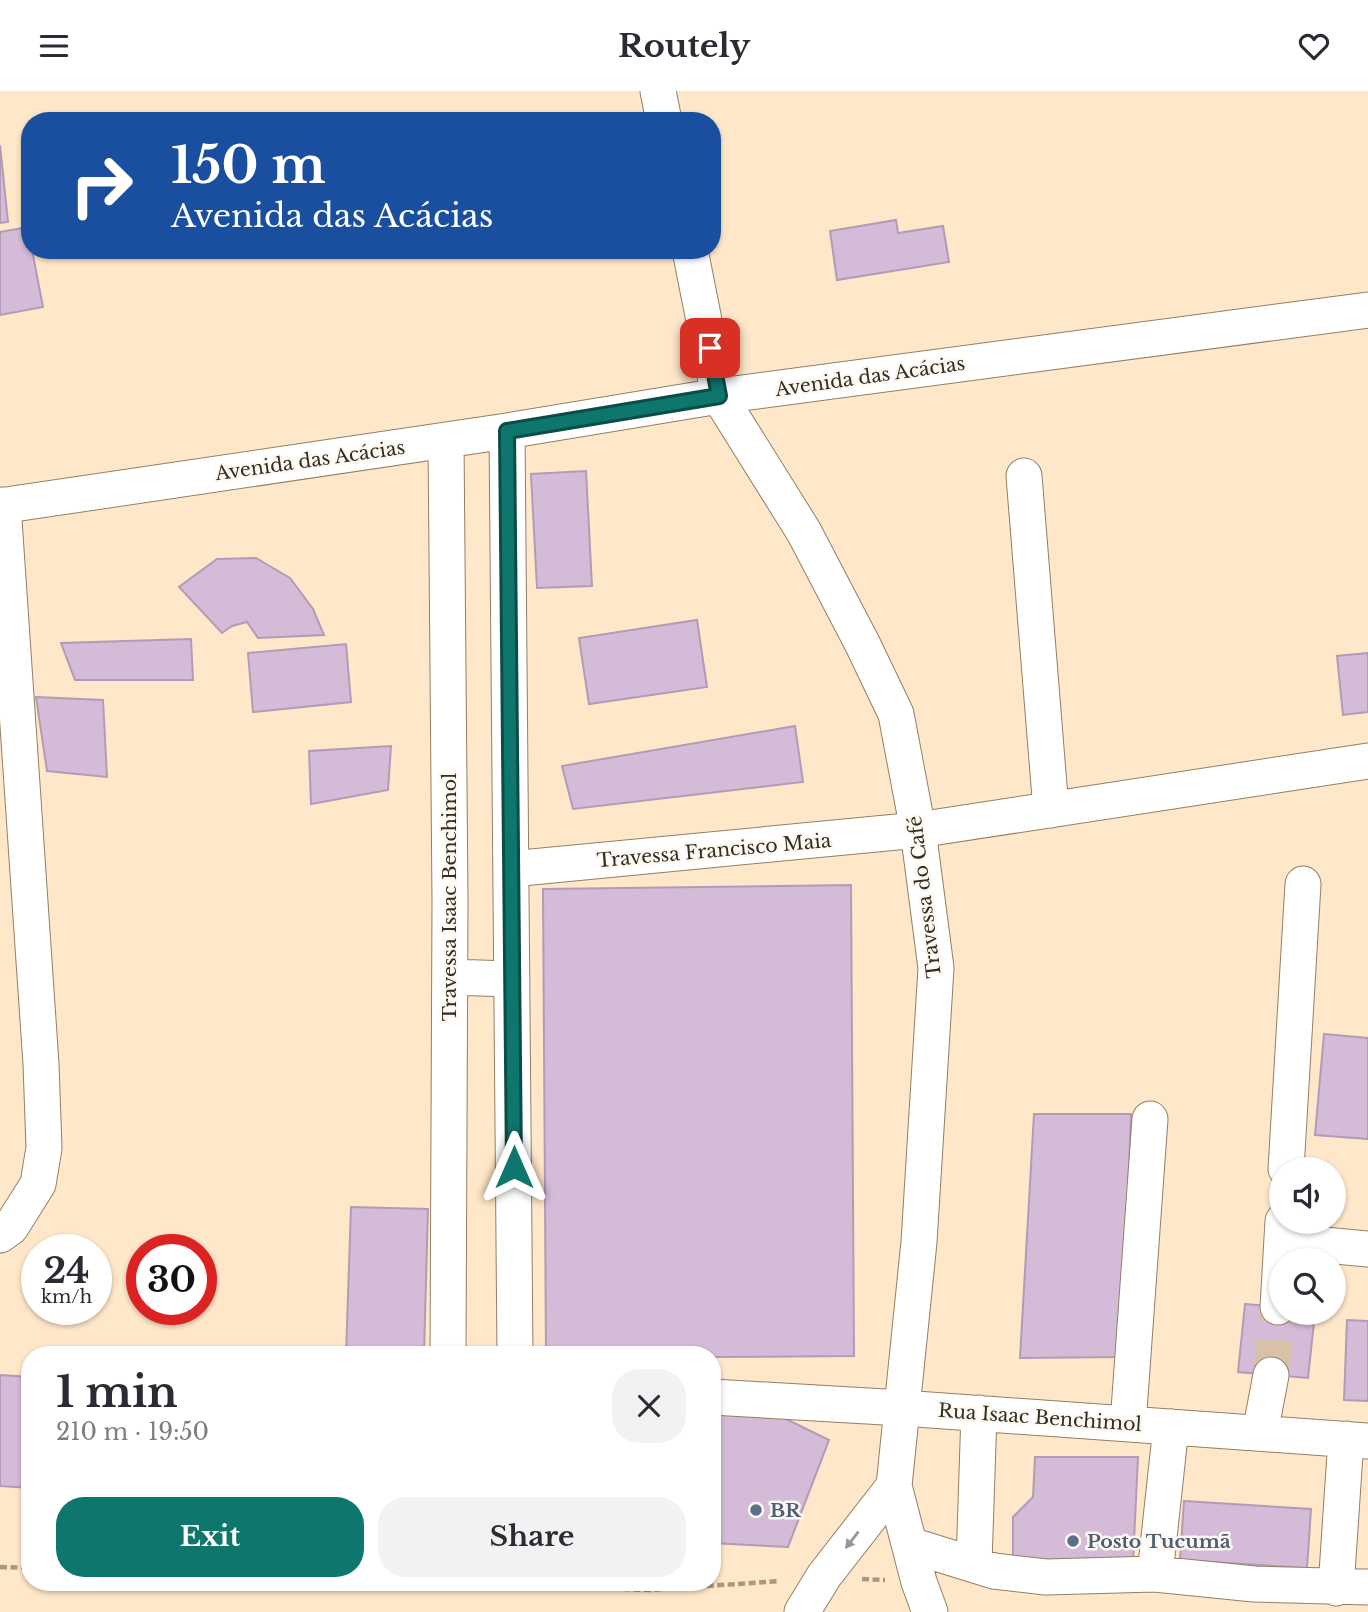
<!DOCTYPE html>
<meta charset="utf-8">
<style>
body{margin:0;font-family:"Libre Baskerville",serif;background:#f2f2f3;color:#2b2b33;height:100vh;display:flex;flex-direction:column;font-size:26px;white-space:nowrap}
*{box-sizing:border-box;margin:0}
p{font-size:23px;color:#7c7c81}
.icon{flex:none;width:38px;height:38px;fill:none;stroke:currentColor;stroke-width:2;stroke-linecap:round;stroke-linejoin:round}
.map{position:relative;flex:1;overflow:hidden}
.side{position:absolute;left:21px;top:1255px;width:700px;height:245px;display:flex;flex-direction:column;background:#fff;border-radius:28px;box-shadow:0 2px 5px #0004}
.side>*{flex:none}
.banner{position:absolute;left:21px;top:21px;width:700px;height:147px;border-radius:28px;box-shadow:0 2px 5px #0004;background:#1a4fa0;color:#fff;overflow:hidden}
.buttons{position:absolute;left:1269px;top:1066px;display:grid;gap:14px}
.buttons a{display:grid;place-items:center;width:77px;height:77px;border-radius:50%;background:#fff;box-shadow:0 2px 5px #0004;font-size:35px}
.speed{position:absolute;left:21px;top:1143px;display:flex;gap:14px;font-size:35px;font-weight:700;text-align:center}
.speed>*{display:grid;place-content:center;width:91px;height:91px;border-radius:50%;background:#fff;box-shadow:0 2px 5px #0004;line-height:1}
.speed small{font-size:18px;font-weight:400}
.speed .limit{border:10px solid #d22;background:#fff;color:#111}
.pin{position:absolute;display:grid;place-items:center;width:60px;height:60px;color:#fff;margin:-30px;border-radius:14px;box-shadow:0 4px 10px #0006}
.me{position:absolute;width:77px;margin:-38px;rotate:0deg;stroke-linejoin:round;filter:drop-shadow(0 0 5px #0008)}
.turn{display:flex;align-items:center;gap:24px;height:147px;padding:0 35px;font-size:32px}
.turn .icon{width:91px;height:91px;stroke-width:2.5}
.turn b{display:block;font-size:49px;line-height:60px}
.round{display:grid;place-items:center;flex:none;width:74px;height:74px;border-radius:28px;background:#f2f2f3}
.summary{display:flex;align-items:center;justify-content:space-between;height:119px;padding:0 35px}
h1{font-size:42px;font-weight:800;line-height:52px}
.button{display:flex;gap:14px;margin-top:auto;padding:14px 35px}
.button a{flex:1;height:80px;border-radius:28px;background:#0f766e;color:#fff;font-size:28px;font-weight:800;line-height:80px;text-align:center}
.button a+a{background:#f2f2f3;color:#2b2b33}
header{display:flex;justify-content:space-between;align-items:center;height:91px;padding:0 35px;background:#fff;font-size:32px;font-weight:800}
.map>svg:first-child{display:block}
.building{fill:#d4bcd8;stroke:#b39bb6;stroke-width:2}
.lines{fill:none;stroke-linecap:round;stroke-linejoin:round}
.minor-tunnel{stroke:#d7c2a8;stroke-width:35;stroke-dasharray:35 18;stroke-linecap:butt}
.minor-casing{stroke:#947f63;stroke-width:37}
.path{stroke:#aa9882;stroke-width:4.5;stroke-dasharray:7 3.5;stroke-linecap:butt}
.minor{stroke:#fff;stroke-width:35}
.oneway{fill:#9a9690}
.route-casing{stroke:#0a4d48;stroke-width:18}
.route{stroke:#0f766e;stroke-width:12}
.service-dot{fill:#5c6f8a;stroke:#fcf8f2;stroke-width:2.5}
.labels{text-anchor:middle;stroke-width:5;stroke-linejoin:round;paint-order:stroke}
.street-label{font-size:19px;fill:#362d22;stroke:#fcf8f2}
.service-label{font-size:19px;font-weight:bold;fill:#4e5e75;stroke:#fcf8f2;text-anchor:start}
</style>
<header><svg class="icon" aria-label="menu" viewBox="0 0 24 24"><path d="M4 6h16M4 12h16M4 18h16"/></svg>Routely<svg class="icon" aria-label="heart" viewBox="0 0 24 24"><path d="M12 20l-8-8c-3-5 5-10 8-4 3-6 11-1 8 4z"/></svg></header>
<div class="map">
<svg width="1368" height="1521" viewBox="0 0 1368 1521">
<rect width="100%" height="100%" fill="#ffe7c9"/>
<path class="building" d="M0,54l8,77 -8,1z
M896,129l2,13 45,-7 6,36 -112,18 -7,-49z
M28,136l2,23h2l11,57 -43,8v-83z
M586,380l6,115 -55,2 -6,-114z
M256,467l34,20 23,31 11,26 -66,3 -11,-16 -15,4 -10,7 -43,-46 38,-28z
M697,529l10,67 -118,17 -10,-66z
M191,548l2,41h-118l-14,-37z
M346,553l5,58 -98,10 -5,-59z
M1368,562v59l-25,3 -6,-59z
M36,606l67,3 4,77 -60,-6z
M795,635l8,56 -230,27 -11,-43z
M391,655l-3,44 -77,14 -2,-53z
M851,794l3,471 -142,1v-2h-166l-3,-466z
M1324,943l44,4v101l-53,-4z
M1034,1023h97l-9,243 -102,1z
M351,1116l77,2 -4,146h-78z
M55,1149l33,8 -1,1h-34z
M1245,1213l36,3v6h34l-7,65 -70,-6z
M1347,1229l21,1v80l-24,-1z
M0,1284l30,2v111l-30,-2z
M712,1321l66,3 51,25 -41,107 -76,-4z
M1035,1366h103l-5,105 -120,4v-49l20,-20z
M1184,1410l127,8 -4,59 -127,-8z"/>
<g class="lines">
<path class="minor-tunnel" d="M1271,1284l7,-68"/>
<g class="minor-casing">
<path id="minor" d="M658,0l6,30
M690,159l29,146 85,136 59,113 33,69 22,116 18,138 -17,274 -25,244 25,96 11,30
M507,340l8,924
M446,349l4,461 -2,454
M1024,385l27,334
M0,415l507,-75 212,-35 649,-86
M511,778l407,-39 450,-69
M450,886l62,2
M1286,1078l17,-285
M0,1144l11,-8 27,-43 6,-36 -3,-84 -38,-559
M1282,1150l86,8
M1278,1216l5,-86
M712,1306l190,11 466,33
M1128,1333l22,-305
M1260,1342l11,-58
M910,1454l84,26 52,6 109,-3 99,10 114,3
M974,1473l5,-151
M1155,1483l16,-147
M1336,1497l10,-149
M802,1521l22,-36 70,-90"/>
</g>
<path class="path" d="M0,1476l30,1
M862,1488l23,1
M434,1491l216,8 130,-9"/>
<use href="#minor" class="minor"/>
</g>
<defs><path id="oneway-solid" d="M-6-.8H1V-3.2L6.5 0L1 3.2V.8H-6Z" transform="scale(1.75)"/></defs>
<use class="oneway" href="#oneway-solid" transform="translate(852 1449) rotate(128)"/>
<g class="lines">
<g class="route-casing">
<path id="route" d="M514,1076l-7,-736 212,-35 -9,-48"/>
</g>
<use href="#route" class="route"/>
</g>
<g class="service-dot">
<circle cx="756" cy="1419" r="7"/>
<circle cx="1073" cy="1450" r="7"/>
</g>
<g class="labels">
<g class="street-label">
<text transform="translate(870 285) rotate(-8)" y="7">Avenida das Acácias</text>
<text transform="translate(310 369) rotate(-8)" y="7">Avenida das Acácias</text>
<text transform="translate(714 759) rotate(-5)" y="7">Travessa Francisco Maia</text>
<text transform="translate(449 806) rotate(-90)" y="7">Travessa Isaac Benchimol</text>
<text transform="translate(924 806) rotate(-97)" y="7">Travessa do Café</text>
<text transform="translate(1040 1326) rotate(4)" y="7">Rua Isaac Benchimol</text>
</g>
<g class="service-label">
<text x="770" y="1426">BR</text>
<text x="1087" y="1457">Posto Tucumã</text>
</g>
</g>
</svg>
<div class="buttons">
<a><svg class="icon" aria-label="sound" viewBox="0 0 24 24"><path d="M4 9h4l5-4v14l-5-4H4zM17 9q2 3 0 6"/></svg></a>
<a><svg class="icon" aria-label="search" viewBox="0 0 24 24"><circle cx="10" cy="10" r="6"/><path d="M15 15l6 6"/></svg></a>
</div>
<div class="speed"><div>24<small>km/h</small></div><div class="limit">30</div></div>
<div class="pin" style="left:710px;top:257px;background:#d93025"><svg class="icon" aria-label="arrive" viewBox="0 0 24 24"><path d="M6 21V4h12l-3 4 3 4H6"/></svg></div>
<svg class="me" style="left:514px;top:1076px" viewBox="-20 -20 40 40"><path d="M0-17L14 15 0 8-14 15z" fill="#0f766e" stroke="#fff" stroke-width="4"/></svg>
<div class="banner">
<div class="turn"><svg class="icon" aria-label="right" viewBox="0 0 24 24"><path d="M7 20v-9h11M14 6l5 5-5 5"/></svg><div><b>150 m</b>Avenida das Acácias</div></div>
</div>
<section class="side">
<div class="summary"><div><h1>1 min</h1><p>210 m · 19:50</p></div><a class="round"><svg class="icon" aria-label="close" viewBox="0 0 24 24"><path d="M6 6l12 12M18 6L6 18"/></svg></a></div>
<div class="button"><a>Exit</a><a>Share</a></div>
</section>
</div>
